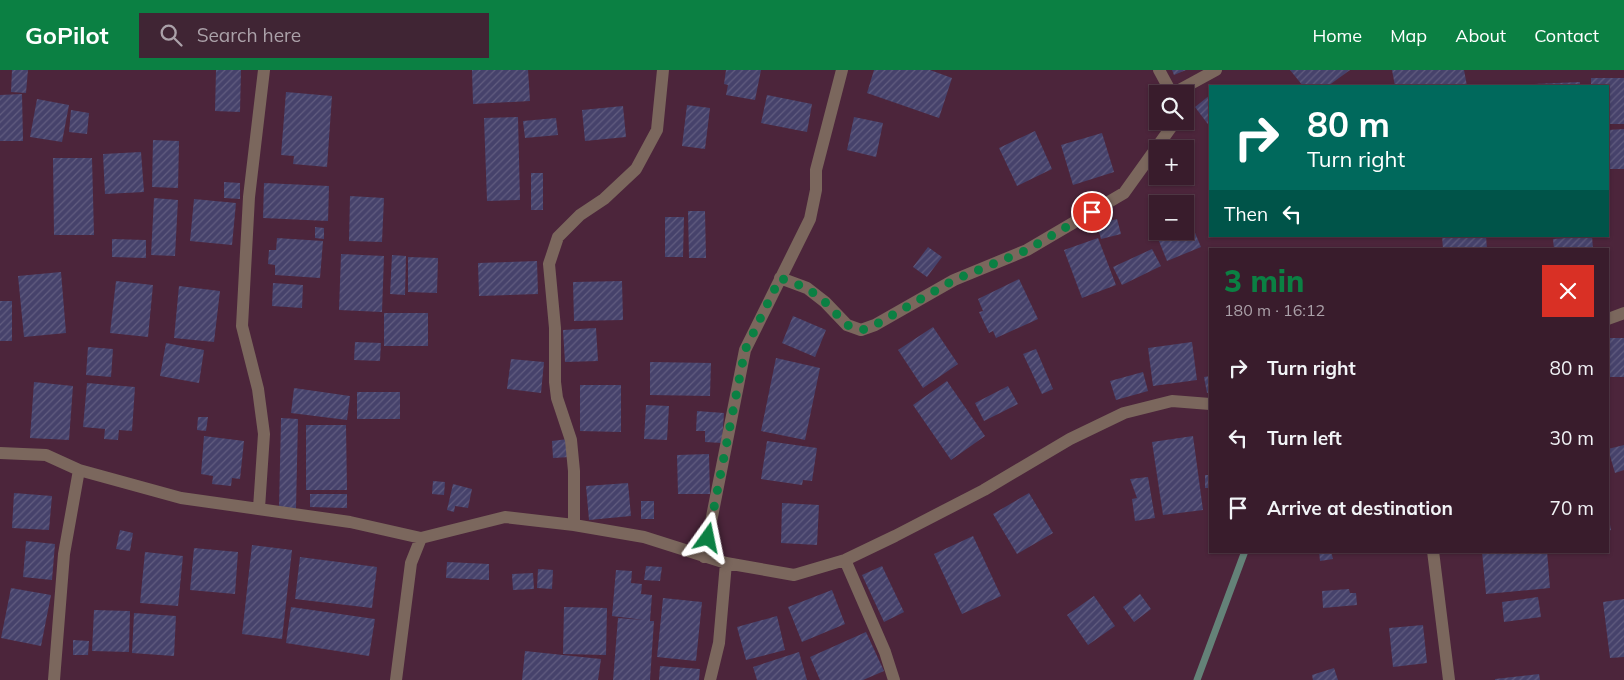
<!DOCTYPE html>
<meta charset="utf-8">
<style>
body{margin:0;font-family:Mulish,sans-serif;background:#402534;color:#f1f3f6;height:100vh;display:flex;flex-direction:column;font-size:19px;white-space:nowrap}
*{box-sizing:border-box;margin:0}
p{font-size:16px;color:#aba1a9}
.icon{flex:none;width:28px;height:28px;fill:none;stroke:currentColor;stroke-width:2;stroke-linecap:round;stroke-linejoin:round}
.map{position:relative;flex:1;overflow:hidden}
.details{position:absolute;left:1209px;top:178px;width:400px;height:305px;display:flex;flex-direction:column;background:#391c2c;border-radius:0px;box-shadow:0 1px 4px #0004,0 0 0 1px #533a48}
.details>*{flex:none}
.top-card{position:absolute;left:1209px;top:15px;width:400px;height:152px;border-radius:0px;box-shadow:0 1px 4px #0004,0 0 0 1px #533a48;background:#00695c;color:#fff;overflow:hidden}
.fabs{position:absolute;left:1149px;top:15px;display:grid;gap:10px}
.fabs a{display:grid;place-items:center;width:45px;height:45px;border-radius:0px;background:#391c2c;box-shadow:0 1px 4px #0004,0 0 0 1px #533a48;font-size:25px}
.pin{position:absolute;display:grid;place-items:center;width:42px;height:42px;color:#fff;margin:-21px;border:2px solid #fff;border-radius:50%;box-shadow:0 1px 5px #0007}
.me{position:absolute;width:55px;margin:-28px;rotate:12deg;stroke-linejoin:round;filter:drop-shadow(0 0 4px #0008)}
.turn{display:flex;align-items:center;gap:18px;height:105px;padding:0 15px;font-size:22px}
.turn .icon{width:65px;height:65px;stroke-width:2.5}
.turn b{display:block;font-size:35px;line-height:42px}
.then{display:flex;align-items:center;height:48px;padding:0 15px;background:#0003;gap:10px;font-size:19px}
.round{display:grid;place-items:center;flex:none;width:52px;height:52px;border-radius:0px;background:#402534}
.summary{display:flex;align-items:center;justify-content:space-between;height:85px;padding:0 15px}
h1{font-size:30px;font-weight:800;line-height:38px;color:#0b8043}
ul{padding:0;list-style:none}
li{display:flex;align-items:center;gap:15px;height:70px;padding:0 15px}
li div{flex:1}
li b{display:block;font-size:19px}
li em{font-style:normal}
header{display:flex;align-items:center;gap:30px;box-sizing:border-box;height:70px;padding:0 25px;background:#0b8043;color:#fff}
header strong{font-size:24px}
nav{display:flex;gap:28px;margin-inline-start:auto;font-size:18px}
.search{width:350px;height:45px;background:#402534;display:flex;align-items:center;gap:12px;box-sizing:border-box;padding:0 18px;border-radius:0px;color:#aba1a9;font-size:19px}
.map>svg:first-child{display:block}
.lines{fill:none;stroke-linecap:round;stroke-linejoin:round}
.stream{stroke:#648278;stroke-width:7}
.building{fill:url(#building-hatch)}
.minor{stroke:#7b675d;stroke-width:12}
.route{stroke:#0b8043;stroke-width:9;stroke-dasharray:0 16.2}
</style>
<header>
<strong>GoPilot</strong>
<div class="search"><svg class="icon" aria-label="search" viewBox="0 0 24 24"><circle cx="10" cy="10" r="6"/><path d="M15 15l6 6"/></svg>Search here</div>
<nav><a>Home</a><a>Map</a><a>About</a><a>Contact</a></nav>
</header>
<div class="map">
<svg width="1624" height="610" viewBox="0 0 1624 610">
<defs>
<pattern id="building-hatch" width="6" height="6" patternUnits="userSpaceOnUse" patternTransform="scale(1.25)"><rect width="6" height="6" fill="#46426b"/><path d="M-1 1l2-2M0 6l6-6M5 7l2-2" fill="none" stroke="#625d80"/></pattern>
</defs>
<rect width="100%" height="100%" fill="#4c253b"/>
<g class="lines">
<path class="stream" d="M1197,610l48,-129"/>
</g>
<path class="building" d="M12,0h16l-2,23 -15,-1z
M216,0h25l-1,42 -25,-1z
M472,0h56l2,31 -57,3z
M726,0h35l-6,30 -29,-5 2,-10 -4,-1z
M874,0h56l22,8 -13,40 -72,-25z
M1172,0h14l-12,5z
M1290,0h60l-22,16h-25z
M1392,0h72l3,16h-72z
M1591,8h33v46h-16v-38h-17z
M1580,12v4h-46v-2z
M286,22l46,4 -5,71 -34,-3 1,-8 -13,-1z
M22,24l1,47h-23v-46z
M767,25l45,9 -5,28 -46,-9z
M1210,25v32l-15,-20z
M37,29l32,6 -7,37 -32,-5z
M687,35l23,3 -5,41 -23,-3z
M623,36l3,31 -41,4 -3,-31z
M71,40l18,3 -2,21 -18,-2z
M518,47l2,83 -33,1 -3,-83z
M854,47l29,6 -7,34 -29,-7z
M556,48l2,17 -33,3 -2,-17z
M1624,59v40h-16v-39z
M1035,61l17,38 -35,17 -18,-38z
M1102,63l12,39 -41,13 -12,-40z
M153,70l26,1 -1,47 -26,-1z
M141,82l3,40 -39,2 -2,-40z
M53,88h39l2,77h-40z
M531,103h12v37h-12z
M224,112l16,1v16l-16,-1z
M264,113l65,3 -1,35 -65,-3z
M350,126l34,2 -2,44 -33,-1z
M154,128l24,2 -3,56 -24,-1z
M194,129l42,4 -4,42 -42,-4z
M1158,137v24h27v-22l16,38 -34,14 -17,-42 3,-1 -3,-8z
M688,141h17l1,47h-17z
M665,147h19l-1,40h-18z
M1117,149l4,15 -20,5 -4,-15z
M315,157l9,1v11l-9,-1z
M1442,166h44l1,13h-44z
M1592,166l1,13h-39l-1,-10z
M277,168l46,3 -3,37 -45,-3v-10l-7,-1 1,-14h7z
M1098,168l18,47 -34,13 -18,-48z
M112,169l34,1v18l-34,-1z
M928,177l14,10 -15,20 -14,-10z
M1152,179l9,17 -39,19 -9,-18z
M341,184l43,2 -2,56 -43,-2z
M392,185l14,1 -1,39 -15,-1z
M408,187l30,1 -1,35 -29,-1z
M537,191l1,33 -59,2 -1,-33z
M61,202l5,61 -42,4 -6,-61z
M1019,209l19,40 -42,19 -3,-7 -4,2 -10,-21 4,-1 -5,-12z
M116,211l37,4 -5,52 -38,-4z
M622,211l1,39 -49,1 -1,-39z
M273,213l30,2 -1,23 -30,-2z
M179,216l41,5 -6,51 -40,-4z
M0,231h12v40h-12z
M384,243h44v33h-44z
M793,246l33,14 -11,27 -33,-14z
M933,257l25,37 -35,24 -25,-38z
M596,258l2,33 -33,1 -2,-32z
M1608,268h16v39h-16z
M355,272l26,1 -1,18 -26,-1z
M1192,272l5,38 -44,6 -5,-38z
M166,273l38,7 -5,33 -39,-7z
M88,277l25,2 -2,28 -25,-2z
M1036,279l17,40 -11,5 -19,-40z
M776,288l44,10 -15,72 -44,-9z
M511,289l33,3 -3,31 -34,-4z
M650,292l61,1 -1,33 -60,-1z
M1143,302l5,19 -32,9 -6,-19z
M1210,306v16l-3,1 -3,-16z
M947,311l38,55 -34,24 -38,-55z
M34,312l39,4 -4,54 -39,-2z
M87,313l48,4 -3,44 -13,-1 -1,10 -14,-1 1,-10 -22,-2z
M580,315h41v47l-41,-1z
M1008,316l10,18 -34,17 -9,-18z
M294,318l56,8 -3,24 -56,-7z
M357,322h43v27h-43z
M646,335l23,1 -2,34 -23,-1z
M697,341l27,2 -2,30 -17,-1v-11h-9z
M198,347h10l-2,14 -9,-1z
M281,348l17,1 -2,90 -17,-1z
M306,355h40l1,65h-41z
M204,366l40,5 -4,38 -8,-1 -1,8 -19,-2 1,-8 -12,-2z
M1193,366l10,74 -40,5 -11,-73z
M568,369l2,18 -17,1 -1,-17z
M767,371l50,7 -5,33 -9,-1 -1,5 -41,-6z
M1624,375v25l-9,3 -7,-24z
M709,384l1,40h-32l-1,-39z
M1205,405h5v13h-5z
M1148,407l7,41 -20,3 -3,-22 5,-1 -7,-19z
M433,411l12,1 -1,13 -12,-1z
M628,413l3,33 -42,4 -3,-34z
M453,414l19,5 -4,19 -13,-2 -1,6 -7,-2z
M14,423l38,3 -3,34 -37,-2z
M1029,423l24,40 -36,21 -24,-40z
M310,424h37v14l-37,-1z
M641,431h13v18h-13z
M782,433l37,2 -2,40 -36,-2z
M1608,444l3,16 -3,1z
M120,460l13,3 -3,18 -14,-2z
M973,466l28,60 -39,18 -28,-60z
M26,471l29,3 -3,36 -29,-3z
M252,475l40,5 -10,89 -40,-5z
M194,478l44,4 -3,42 -45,-4z
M1319,481h12l2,8 -13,2z
M1547,481l3,37 -64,6 -4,-42z
M145,482l38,4 -5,50 -38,-3z
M300,487l77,10 -5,41 -77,-9z
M447,492l42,2v16l-43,-2z
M646,496l16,1 -2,14 -16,-1z
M882,496l22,46 -20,10 -22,-47z
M538,499l15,1 -1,19 -15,-1z
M616,500l16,1 -1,12 11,1 -1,10 11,1 -2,26h4l-4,59h-37l5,-62 26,2 -32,-4z
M533,503l1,16 -21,1 -1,-16z
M11,518l40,7 -10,51 -40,-8z
M1349,519l1,4h6l1,12 -34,3 -1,-17z
M832,520l13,34 -43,18 -14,-35z
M1140,524l11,15 -17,13 -11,-15z
M1094,526l21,30 -27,19 -21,-30z
M1538,527l3,20 -37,5 -2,-20z
M663,528l39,4 -6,59 -39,-4z
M1624,529v58l-14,1 -7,-56z
M291,537l84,12 -6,37 -83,-13z
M564,537l43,1 -1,47 -43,-1z
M94,540l36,1 -1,41 -37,-1z
M134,543l42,3 -2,40 -42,-3z
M777,546l8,34 -39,10 -9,-33z
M1423,555l4,38 -34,4 -4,-39z
M866,562l18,39 -21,9h-43l-10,-23z
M73,570l16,1 -1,14h-15z
M525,581l76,8 -3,21h-76z
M799,582l8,28h-50l-4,-13z
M660,596l40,3 -1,11h-40z
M1334,598l4,12h-25l-1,-5z
M1539,604l1,6h-45v-1z"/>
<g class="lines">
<path class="minor" d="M1159,0l13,24
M1172,24l44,-24
M780,208l27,10 18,14 22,23 14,5 14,-5 79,-45 73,-30 97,-57 48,-67v-5
M1608,249l16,-6
M0,383l46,2 33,15 102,28 169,24 71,16
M259,438l5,-74 -6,-45 -16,-63 7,-129 15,-127
M574,455v-54l-3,-31 -14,-42 -2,-16v-54l-6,-64 9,-27 22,-22 24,-16 32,-30 21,-39 6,-60
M1433,481l16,129
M704,487l41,-207 65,-131 6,-29v-20l26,-100
M845,490l40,92 9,28
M54,610l10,-126 15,-84
M396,610l15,-117 10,-25 84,-21 69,8 70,12 82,26 68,12 51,-15 50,-24 89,-46 86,-51 54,-26 48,-12 38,3
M710,610l9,-37 7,-80"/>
</g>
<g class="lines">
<path class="route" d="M708,468l37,-188 35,-72 27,10 18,14 22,23 15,5 13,-5 79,-45 73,-30 65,-38"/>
</g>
</svg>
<div class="fabs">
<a><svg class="icon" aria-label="search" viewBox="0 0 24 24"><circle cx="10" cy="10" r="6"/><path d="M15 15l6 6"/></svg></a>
<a>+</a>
<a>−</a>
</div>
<div class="pin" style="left:1092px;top:142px;background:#d93025"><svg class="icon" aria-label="arrive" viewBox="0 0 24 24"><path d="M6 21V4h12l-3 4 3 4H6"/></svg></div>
<svg class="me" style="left:708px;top:468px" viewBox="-20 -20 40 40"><path d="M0-17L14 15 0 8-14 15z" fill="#0b8043" stroke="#fff" stroke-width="4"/></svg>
<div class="top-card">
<div class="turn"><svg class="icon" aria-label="right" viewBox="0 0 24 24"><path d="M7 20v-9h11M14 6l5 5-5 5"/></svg><div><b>80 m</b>Turn right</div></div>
<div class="then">Then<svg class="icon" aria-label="left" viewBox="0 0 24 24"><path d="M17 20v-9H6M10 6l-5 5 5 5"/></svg></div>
</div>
<section class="details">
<div class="summary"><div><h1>3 min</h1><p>180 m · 16:12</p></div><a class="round" style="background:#d93025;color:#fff"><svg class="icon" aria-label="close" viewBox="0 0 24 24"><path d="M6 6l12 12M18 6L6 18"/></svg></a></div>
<ul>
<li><svg class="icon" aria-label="right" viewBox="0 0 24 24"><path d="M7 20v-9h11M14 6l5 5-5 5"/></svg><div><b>Turn right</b></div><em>80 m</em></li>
<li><svg class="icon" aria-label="left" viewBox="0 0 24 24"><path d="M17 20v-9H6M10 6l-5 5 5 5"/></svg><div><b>Turn left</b></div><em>30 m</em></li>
<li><svg class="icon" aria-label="arrive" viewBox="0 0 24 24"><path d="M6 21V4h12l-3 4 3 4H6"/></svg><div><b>Arrive at destination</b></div><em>70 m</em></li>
</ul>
</section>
</div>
